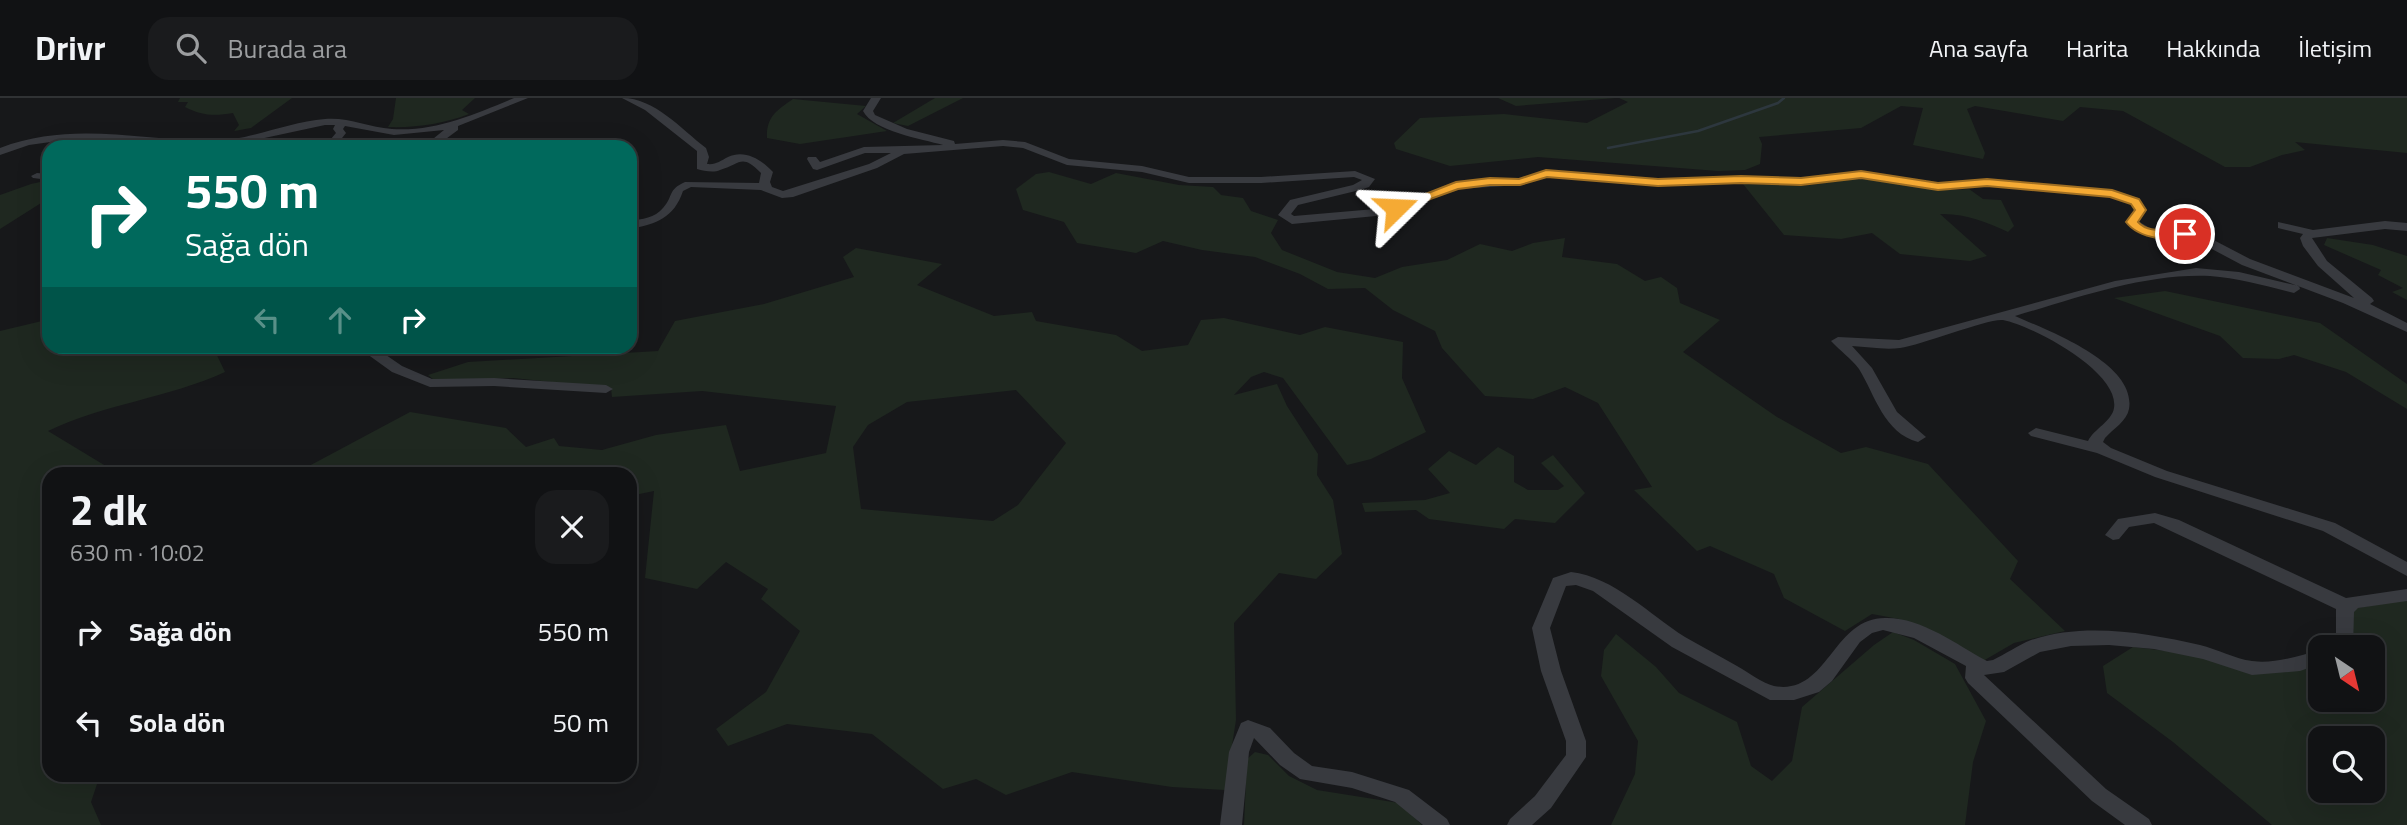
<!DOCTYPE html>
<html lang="tr">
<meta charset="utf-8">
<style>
body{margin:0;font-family:"Titillium Web",sans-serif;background:#1a1b1d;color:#f1f3f6;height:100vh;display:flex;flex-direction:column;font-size:26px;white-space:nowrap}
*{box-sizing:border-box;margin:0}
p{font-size:23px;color:#9c9ea0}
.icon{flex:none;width:38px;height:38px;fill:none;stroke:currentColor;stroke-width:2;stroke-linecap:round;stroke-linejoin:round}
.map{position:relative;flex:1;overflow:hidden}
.side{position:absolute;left:42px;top:369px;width:595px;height:315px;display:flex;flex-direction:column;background:#111214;border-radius:21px;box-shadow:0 7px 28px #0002,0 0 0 2px #303234}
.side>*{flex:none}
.guide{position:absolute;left:42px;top:42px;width:595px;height:214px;border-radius:21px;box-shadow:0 7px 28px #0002,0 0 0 2px #303234;background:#00695c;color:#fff;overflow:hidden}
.needle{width:46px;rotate:145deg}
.buttons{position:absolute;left:2308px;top:537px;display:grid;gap:14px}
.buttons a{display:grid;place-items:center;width:77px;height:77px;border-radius:14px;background:#111214;box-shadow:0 7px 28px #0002,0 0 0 2px #303234;font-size:35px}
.pin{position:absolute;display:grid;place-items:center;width:60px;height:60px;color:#fff;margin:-30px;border:4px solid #fff;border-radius:50%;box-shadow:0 2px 7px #0007}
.me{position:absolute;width:77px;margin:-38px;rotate:69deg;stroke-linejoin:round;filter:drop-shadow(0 0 5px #0008)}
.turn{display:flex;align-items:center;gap:24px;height:147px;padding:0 28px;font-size:32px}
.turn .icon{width:91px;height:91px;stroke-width:2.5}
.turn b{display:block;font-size:49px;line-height:60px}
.lanes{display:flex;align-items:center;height:66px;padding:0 28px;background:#0003;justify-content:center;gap:35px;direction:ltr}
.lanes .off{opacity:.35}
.round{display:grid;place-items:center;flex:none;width:74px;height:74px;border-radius:21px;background:#1a1b1d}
.overview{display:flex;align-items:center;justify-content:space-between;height:119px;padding:0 28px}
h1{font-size:42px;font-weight:700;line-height:52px}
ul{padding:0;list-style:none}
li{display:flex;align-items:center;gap:21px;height:91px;padding:0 28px}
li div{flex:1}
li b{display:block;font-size:26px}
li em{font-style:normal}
header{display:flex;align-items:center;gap:42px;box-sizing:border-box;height:98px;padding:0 35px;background:#111214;border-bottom:2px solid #303234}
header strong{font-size:33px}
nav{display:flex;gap:38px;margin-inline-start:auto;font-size:24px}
.search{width:490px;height:63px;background:#1a1b1d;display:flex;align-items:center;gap:18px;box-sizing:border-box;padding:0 24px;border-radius:21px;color:#9c9ea0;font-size:26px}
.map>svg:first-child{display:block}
.green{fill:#1f2820;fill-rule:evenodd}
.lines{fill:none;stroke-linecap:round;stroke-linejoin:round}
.stream{stroke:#2d373e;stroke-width:2.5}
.minor{fill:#383a3f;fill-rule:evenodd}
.route{fill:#f5aa34;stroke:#9f6e22;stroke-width:2}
</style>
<header>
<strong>Drivr</strong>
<div class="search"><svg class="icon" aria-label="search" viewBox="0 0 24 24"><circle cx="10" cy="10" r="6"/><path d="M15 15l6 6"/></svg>Burada ara</div>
<nav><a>Ana sayfa</a><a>Harita</a><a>Hakkında</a><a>İletişim</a></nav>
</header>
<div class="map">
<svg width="2407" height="727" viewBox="0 0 2407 727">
<rect width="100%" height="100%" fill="#17181a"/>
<path class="green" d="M180,0h112l-41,30 -17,3 5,-6 -6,-12c-18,3 -31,3 -48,-6l3,-5h-10z
M396,0h79l-13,12 7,4c-26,10 -53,14 -81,13l5,-8z
M935,0h28l-55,28 -15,-3z
M1498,0h118l-100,8z
M1619,0h788v55l-112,-11 10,8 -23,5 -32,12h-25l-102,-56 -43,-4 -17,14 -88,-15 -8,3 18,44 -2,6 -70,-14 10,-37 -22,-2 -40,22 -102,9 3,7 -2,20 -15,6 -27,1 -180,-14 -88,9 -54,-17 -2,-6 26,-25 84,-4 83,9 41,-21z
M793,1l73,7 -9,8 30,17 -87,13 -33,-6c-1,-21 10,-28 26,-39z
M1049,74l42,12 25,-11 63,12 34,2 8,8 22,3 8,13 27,9 -7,13 11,17 55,22 38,6 27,-11 45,-7 33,-16 32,7 21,-8 32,-5 -3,19 55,7 28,17 16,-4 16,11 3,15 40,17 -37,32 94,65 64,36 25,-6 62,17 90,97 -8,18 55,52 -51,12 -31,18 -84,-42 -27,-5 -27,17 -61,-33 -10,-24 -64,-28 -13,5 -63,-61 18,-3 -54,-84 -33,-16 -32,12 -48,-3 -43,-48 -7,-17 -42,-21 -28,-22 -37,1 -28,-15 -45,-17 -53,-7 -39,-9 -27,12 -59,-10 -13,-21 -41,-12 -7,-21 20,-15z
M1855,81c39,0 75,15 114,10l14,10 18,1 13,26 -6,6c-21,-10 -44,-19 -68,-18l47,42 -17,5 -70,-7 -28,-21 -31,6 -57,-4 -41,-51 61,2z
M49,82v18l-49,31v-34l31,-11z
M2327,140l46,7 34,11v44l-15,-8 11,-4 -25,-13 3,-5 -57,-25z
M856,150l86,16 -25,21 77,31 38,-4 4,9 80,14 26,16 46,-6 13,-25 23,-2 76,17 25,-8 78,15 -1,36 24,54 -55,27 -24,6 -64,-87 -19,-6 -13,5 -17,18 43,-11 10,22 31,48 -1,21 16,25 9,54 -26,25 -37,-6 -45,50 2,97 -11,70 -53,-3 -100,-15 -66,23 -30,-16 -33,10 -71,-55 -85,-10 -59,22 -12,-17 50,-37 34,-61 -39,-32 7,-10 -42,-27 -29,27 -52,-11 9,-87 -24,5v-22h-336l116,-62 96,16 20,19 28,-9 5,8 43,4 54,-15 70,-10 14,46 86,-18 10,-47 -134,-15 -90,6 -1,-9 -98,-10 -78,3 -7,-6 40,-13 190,-11 17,-30 89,-17 90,-27 -11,-20zM1016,292l50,53 -48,62 -25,16 -132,-12 -8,-62 15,-22 39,-23z
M2165,193l155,32 87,61v25l-61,-37 -52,-17 -15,4 -36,-1 -23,-22 -106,-38z
M42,223l7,3v22l164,1 12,25c-57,26 -121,32 -177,59l71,43h-70v301h51l-9,27 10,23h-101v-494z
M1498,349l16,9v26l14,8h30l6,-4 -23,-23 12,-8 32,38 -30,30 -40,-4 -11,10 -75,-10 -13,-9 -51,2 -3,-9 63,-3 25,-7 -22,-24 21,-18 27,14z
M2407,501v226h-135l-99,-83 -66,-49 -4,-27 30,-19 170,20 17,-6v39h53v-52l-22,-1 2,-3 -1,-35zM2320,640h53v53h-53z
M1893,534l21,8 41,24 31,57 -13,41 -8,63h-354l24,-51 3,-33 -37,-65 3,-26 12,-16 40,33 23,26 58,29 14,44 21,15 20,-20 10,-54 72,-62z
M1255,654l13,3 21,21 28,14 82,13 23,22h-178l3,-66z"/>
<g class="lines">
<path class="stream" d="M1608,50l90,-17 80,-28 6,-5"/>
<path class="minor" d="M514,0h14l-70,28v4l-23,17h-12l21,-17 -50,5 -49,-9 -2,3 3,4 -11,14h-11l12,-14 -3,-4 2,-4h-10l-97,21h-41l-108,-8 -50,7 -29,10v-7c72,-27 136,-8 210,-7 40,0 76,-19 115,-22 23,-2 43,8 67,10 43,3 83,-15 122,-31z
M622,0c33,0 59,31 84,50l3,9 -2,7c9,1 13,-3 21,-7 17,-8 34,3 45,15l-3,10 2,5 11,4 86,-27 22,-11h-26l-48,17 -4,-1 -6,-10 1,-2h8l4,5 44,-15 79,-2c-21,-6 -70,-14 -80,-34l8,-13h10l-8,13 2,4 32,14 47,12 1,3 48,-4 22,2 44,17 73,7 47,11h72l94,-6 20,8 -6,8 -9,3 -62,15 -7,9 3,2 81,-7 81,-26 63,-4 27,-9 112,9 83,-2 60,2 60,-8 77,13 49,-4 125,11 27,9 7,10 -8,11 15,9h32l19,5 46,24 104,39 -36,-32 -15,-20 -3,-8 3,-4 -25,-6v-6l35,8 72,-9 22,2v8l-22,-2 -73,9 15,23 45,37 2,3 -4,3 37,19v9l-64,-29 -101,-38 -47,-25 -47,-4 -14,-6 -8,-8 8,-12 -3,-6 -21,-7 -123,-11 -49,4 -77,-13 -60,8 -60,-2 -83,2 -111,-9 -27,9 -62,4 -82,27 -84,8 -14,-9 12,-15 63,-15 9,-5 -8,-3 -93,6h-72l-47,-11 -75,-7 -44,-17 -20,-2 -99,8 -27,14 -84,29 -11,1 -21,-8 -70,-3 -8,4c-9,27 -27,33 -53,38v-8c12,-2 25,-3 33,-13 11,-12 4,-18 22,-26l74,1 2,-10c-20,-20 -20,-9 -41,-3 -6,3 -16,1 -23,-1v-18l-52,-41z
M532,45l5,4h-15l1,-2z
M37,75l12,1v6l-16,-2 -2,-2z
M2196,170l43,4 60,14 1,3 -6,4c-28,-7 -56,-15 -84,-17 -65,-3 -133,22 -195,40 31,14 122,47 114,93 -2,12 -16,20 -24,29l-2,4 8,6 56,23 168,52 72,39v14l-84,-45 -168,-54 -58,-24 -66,-17 -3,-3 8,-5 52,13c6,-12 24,-20 26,-33 6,-36 -81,-82 -111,-88 -14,-2 -82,25 -103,28 -15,2 -32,-1 -48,-2l20,22 25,44 29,25 -8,5c-34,-9 -43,-47 -59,-73 -8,-11 -19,-18 -28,-28l7,-4 61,3 216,-59z
M356,248h17l29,20 30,13 62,-1 112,7 7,4 -7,4 -112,-7 -64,1 -38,-15z
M2155,415l24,7 167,78 61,-9v12l-49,7 -4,4 -1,36h-20l3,-5v-34l-182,-86 -25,4 -10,12 -6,1 -8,-5 13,-16z
M1571,474c43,5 79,43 114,65 17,10 35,19 52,29 11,6 25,17 37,20 54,10 58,-68 111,-68 36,-1 72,27 102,43l6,-1c13,-6 25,-15 38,-20 54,-18 116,-7 169,5 17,4 35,14 52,16 22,3 47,-5 68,-11v14l-20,7 -48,4 -49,-16 -49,-10 -45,-4 -38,1 -31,6 -36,20 -20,3 122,114 43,30 3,6h-27l-33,-24 -124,-118 -3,-5 1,-12 -52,-28 -31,-8 -11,3 -12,9 -28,39 -13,11 -25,8h-24l-98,-53 -79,-56 -17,-6 -10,1 -16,42 11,43 25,70v16l-35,51 -19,17h-25l3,-6 25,-23 31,-41v-14l-25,-70 -9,-43 21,-50z
M1248,622l22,8 24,25 18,13 40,6 57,18 38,29 3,6h-27l-28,-23 -43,-14 -52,-9 -20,-14 -26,-27 -5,14 -7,73h-22l9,-73 12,-29z"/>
</g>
<path class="route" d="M1546,72l112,9 83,-3 60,2 60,-7 77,12 49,-4 125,11 27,9 7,11 -8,12c15,16 38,1 53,12 -16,11 -53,4 -65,-12l9,-12 -4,-6 -21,-7 -123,-11 -49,4 -77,-12 -60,7 -60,-2 -83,3 -111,-9 -27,8h-30l-32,4 -58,21 -10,-2 66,-26 34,-4 29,1z"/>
</svg>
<div class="buttons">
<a><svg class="needle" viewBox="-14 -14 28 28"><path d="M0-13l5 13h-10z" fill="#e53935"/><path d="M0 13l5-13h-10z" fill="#9c9ea0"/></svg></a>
<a><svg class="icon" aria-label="search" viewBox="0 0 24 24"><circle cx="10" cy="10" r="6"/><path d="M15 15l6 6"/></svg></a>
</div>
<div class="pin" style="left:2185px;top:136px;background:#d93025"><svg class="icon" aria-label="arrive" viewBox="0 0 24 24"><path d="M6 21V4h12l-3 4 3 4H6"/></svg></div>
<svg class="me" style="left:1396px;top:110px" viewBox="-20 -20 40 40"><path d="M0-17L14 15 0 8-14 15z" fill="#f5aa34" stroke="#fff" stroke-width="4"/></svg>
<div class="guide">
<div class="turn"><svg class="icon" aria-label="right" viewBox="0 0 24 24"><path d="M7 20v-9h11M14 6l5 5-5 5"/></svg><div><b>550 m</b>Sağa dön</div></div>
<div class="lanes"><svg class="icon off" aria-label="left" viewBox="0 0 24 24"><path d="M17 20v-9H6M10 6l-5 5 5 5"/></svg><svg class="icon off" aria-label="ahead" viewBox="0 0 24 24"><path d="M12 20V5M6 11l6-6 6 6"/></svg><svg class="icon" aria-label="right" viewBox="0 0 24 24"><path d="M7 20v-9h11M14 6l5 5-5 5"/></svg></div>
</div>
<section class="side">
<div class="overview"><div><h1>2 dk</h1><p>630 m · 10:02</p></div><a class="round"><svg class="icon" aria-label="close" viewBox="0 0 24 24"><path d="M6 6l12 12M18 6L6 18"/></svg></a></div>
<ul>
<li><svg class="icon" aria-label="right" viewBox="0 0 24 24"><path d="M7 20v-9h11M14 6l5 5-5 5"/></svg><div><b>Sağa dön</b></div><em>550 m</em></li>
<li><svg class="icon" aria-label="left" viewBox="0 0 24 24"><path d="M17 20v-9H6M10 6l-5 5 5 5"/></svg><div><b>Sola dön</b></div><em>50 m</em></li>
</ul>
</section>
</div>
